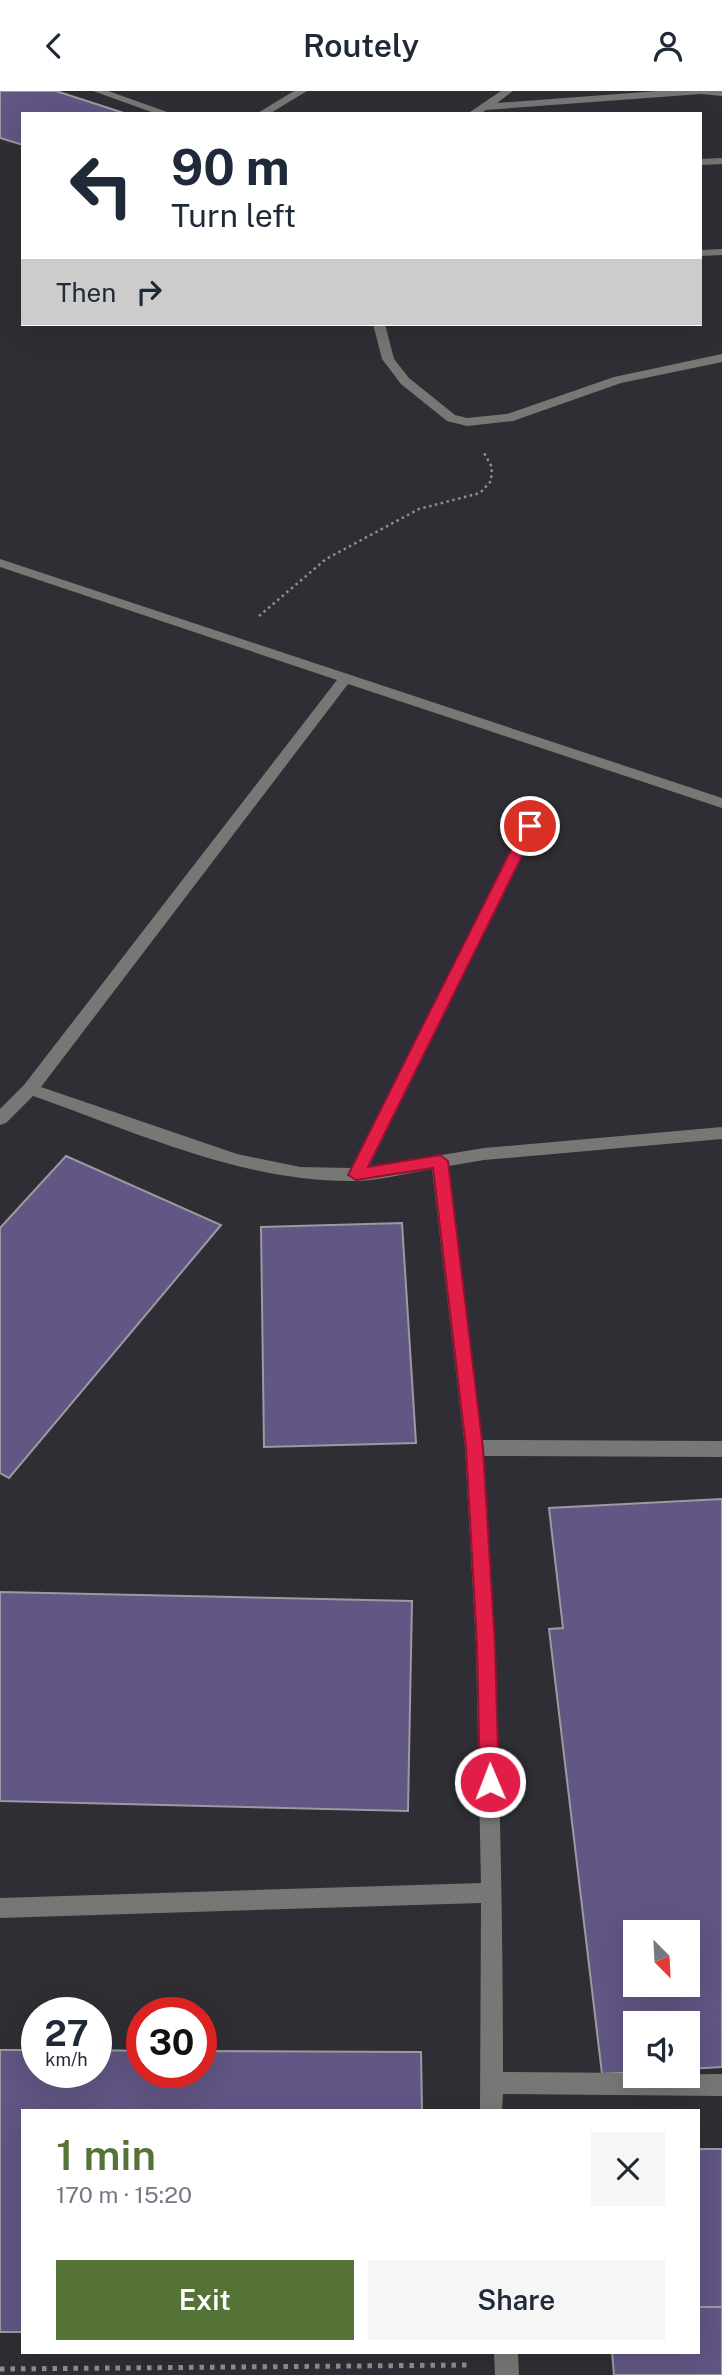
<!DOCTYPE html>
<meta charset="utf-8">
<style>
body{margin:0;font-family:"Public Sans",sans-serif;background:#f6f6f7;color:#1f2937;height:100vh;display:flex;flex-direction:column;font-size:26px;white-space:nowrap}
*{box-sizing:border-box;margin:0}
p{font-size:23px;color:#747a83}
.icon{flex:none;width:38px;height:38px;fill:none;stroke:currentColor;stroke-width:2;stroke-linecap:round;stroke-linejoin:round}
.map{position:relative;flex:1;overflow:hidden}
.drawer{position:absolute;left:21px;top:2018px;width:679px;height:245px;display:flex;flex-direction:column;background:#fff;border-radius:0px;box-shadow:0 7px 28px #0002}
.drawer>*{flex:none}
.banner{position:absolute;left:21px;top:21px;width:681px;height:214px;border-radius:0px;box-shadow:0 7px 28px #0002;background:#fff;color:#1f2937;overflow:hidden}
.needle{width:46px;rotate:156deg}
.tools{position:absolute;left:623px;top:1829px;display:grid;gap:14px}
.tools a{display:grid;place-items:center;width:77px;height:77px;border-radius:0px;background:#fff;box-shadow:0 7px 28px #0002;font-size:35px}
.speed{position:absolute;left:21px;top:1906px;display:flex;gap:14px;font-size:35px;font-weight:700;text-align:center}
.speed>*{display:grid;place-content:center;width:91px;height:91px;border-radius:50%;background:#fff;box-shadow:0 7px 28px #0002;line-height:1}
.speed small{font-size:18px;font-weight:400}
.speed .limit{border:10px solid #d22;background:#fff;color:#111}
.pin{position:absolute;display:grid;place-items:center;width:60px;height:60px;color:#fff;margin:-30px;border:4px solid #fff;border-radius:50%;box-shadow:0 2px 7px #0007}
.me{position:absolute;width:77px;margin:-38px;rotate:359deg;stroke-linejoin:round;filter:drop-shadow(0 0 5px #0008)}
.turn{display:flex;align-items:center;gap:24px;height:147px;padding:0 35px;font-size:32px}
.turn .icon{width:91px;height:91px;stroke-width:2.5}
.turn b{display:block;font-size:49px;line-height:60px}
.then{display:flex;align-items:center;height:66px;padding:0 35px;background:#0003;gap:14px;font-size:26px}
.round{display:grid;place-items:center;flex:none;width:74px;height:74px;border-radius:0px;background:#f6f6f7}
.summary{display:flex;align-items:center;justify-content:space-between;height:119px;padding:0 35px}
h1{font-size:42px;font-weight:600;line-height:52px;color:#557237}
.action{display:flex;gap:14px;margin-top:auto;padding:14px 35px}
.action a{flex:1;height:80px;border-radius:0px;background:#557237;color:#fff;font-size:28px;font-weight:600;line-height:80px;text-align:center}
.action a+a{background:#f6f6f7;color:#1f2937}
header{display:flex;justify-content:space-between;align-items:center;height:91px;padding:0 35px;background:#fff;font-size:32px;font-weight:600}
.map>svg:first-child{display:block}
.building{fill:#615684;stroke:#9c9aa1;stroke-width:2;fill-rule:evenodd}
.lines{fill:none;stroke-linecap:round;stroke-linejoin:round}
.path-far1{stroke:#908f94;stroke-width:2.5;stroke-dasharray:2.5 3.5;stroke-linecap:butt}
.path{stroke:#908f94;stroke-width:5;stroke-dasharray:4.5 6;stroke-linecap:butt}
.minor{fill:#777875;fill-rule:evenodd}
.route{fill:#e11d48;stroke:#92132f;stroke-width:2}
</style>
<header><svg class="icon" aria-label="back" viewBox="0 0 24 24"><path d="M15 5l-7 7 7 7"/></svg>Routely<svg class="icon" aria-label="person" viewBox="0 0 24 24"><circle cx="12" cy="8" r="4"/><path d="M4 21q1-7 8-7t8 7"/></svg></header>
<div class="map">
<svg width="722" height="2284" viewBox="0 0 722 2284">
<rect width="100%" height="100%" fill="#2f2e34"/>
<path class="building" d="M0,0h56l71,23h-104v31l-23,-7z
M66,1065l155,69 -212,253 -9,-5v-245z
M402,1132l14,220 -152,4 -3,-220z
M722,1408v568l-34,2v-46h-53v49l-33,2 -53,-445 14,-1 -14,-120zM635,1841h53v53h-53z
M0,1501l412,9 -4,210 -408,-10z
M0,1959h37v22h59v-22l46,1v21h59v-21l220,1 1,59h-399v221h-23z
M698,2058h24v158h-24z
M698,2216h24v68h-108l-2,-23h86z"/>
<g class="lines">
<path class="path-far1" d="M259,525l67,-57 93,-50 61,-16 11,-12 1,-14 -8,-14"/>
<path class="path" d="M0,2278l468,-4"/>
<path class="minor" d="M93,0h15l65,23h-16z
M294,0h13l-38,23h-13z
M501,0h12l-16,12 161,-12h64v5l-21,-2 -215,16 -6,4h-13z
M722,67v6l-22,1v-6z
M722,158v6l-22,1v-6z
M373,233h12l9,35 15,19 46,37 12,3 40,-4 107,-37 108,-23v8l-101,21 -108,38 -46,5 -20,-5 -46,-37 -19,-25z
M0,468l722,239v10l-374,-124 -307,403 196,67 63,13 51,1 172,-342 7,-5 5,2 2,3 -168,341 115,-19 238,-21v12l-238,21 -35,6 33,274 240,1v16l-238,-1c13,205 19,410 19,616l132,1v2l87,-1v22l-219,-2 -1,17h-22l1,-208 -481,15v-20l481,-15 -5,-238 -11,-197 -33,-279c-25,4 -53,12 -79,12 -111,1 -217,-49 -320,-85l-27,27 -6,2v-16l24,-24 313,-405 -337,-113z
M494,2261h24l1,23h-24z"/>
</g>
<path class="route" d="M530,731l7,4 -169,341 72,-12 8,6 35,287 12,197 4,137 -3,6 -6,3 -7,-3 -3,-6 -3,-137 -11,-197 -33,-280 -77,12 -8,-5 175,-349z"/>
</svg>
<div class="tools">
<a><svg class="needle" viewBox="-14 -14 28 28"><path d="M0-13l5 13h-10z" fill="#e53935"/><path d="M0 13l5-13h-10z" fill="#747a83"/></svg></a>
<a><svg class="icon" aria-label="sound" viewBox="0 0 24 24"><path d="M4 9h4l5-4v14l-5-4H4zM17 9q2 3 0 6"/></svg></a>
</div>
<div class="speed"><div>27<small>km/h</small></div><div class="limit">30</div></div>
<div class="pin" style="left:530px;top:735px;background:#d93025"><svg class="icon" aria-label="arrive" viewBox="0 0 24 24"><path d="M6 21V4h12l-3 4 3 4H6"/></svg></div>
<svg class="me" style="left:490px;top:1691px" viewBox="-20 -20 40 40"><circle r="17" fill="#e11d48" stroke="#fff" stroke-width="3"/><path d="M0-11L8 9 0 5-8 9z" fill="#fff"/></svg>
<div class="banner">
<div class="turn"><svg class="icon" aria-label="left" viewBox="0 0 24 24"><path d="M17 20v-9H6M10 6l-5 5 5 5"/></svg><div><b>90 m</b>Turn left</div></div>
<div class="then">Then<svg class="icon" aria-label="right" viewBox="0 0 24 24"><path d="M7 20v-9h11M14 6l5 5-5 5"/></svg></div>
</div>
<section class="drawer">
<div class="summary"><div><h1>1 min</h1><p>170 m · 15:20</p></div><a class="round"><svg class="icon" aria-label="close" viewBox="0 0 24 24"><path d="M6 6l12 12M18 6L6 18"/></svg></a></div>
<div class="action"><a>Exit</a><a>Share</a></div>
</section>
</div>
